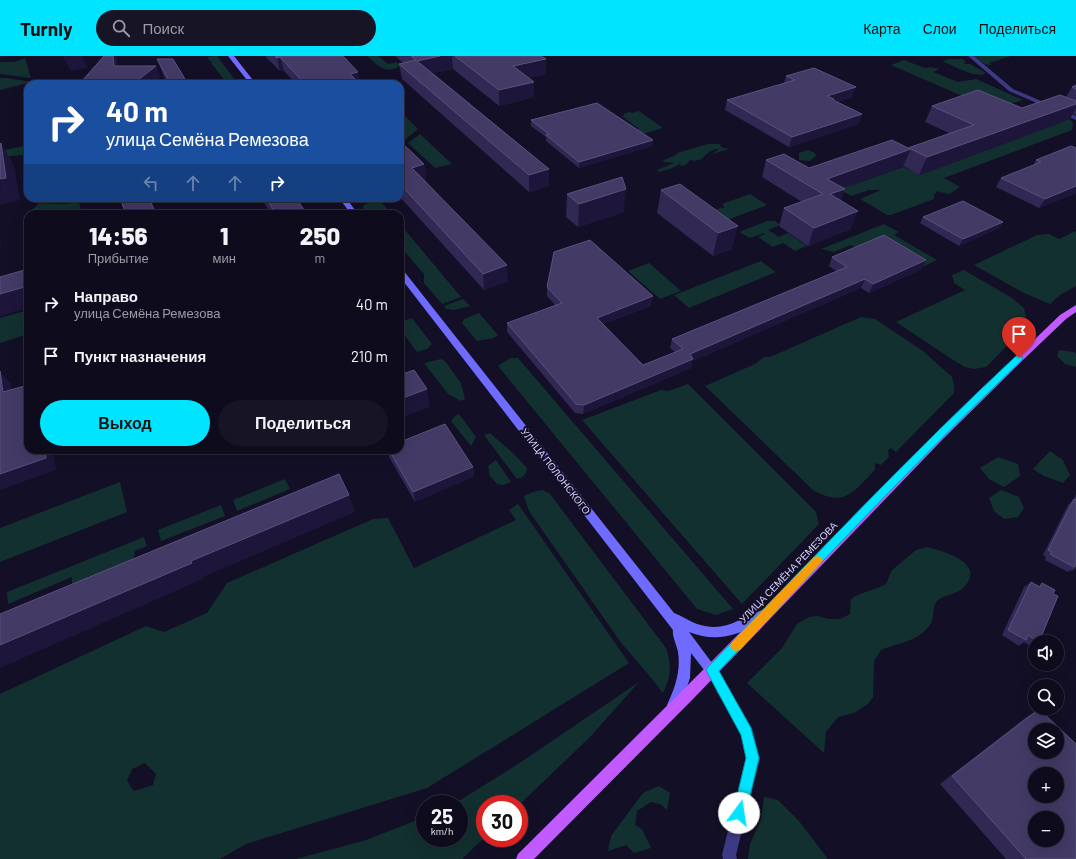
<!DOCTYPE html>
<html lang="ru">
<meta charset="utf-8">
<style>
body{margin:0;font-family:Barlow,sans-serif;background:#171425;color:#f1f3f6;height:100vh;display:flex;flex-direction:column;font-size:15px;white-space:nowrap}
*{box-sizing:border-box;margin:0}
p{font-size:13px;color:#9b9ba3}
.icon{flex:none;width:22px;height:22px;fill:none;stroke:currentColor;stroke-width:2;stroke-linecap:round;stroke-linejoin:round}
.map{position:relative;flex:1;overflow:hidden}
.panel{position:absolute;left:24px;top:154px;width:380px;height:244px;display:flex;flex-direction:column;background:#0e0b1c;border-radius:12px;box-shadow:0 4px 16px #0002,0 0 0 1px #2e2b3b}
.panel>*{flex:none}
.guide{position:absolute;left:24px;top:24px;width:380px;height:122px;border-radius:12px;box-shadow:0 4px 16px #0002,0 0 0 1px #2e2b3b;background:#1a4fa0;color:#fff;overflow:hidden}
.fabs{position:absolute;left:1028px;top:579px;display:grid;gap:8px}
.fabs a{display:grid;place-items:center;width:36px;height:36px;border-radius:50%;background:#0e0b1c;box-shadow:0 4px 16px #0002,0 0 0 1px #2e2b3b;font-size:20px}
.speed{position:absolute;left:416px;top:739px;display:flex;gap:8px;font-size:20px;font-weight:700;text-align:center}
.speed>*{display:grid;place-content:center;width:52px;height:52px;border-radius:50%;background:#0e0b1c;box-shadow:0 4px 16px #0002,0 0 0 1px #2e2b3b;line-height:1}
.speed small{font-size:10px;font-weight:400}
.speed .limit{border:6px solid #d22;background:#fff;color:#111}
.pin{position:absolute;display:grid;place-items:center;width:34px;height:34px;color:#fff;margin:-41px -17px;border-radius:50% 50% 50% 0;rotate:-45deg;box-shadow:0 0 4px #0007}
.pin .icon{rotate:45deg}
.me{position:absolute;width:44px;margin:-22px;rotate:14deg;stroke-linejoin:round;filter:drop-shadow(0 0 3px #0008)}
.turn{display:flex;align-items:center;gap:14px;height:84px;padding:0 16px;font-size:18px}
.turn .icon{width:52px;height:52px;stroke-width:2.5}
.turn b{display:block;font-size:28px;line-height:34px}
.lanes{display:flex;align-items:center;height:38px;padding:0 16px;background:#0003;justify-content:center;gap:20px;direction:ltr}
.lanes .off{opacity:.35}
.eta{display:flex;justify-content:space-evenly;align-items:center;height:68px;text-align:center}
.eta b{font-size:24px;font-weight:800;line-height:28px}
.cta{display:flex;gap:8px;margin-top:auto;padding:8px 16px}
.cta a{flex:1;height:46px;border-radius:24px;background:#00e5ff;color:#111;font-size:16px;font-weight:800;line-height:46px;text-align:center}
.cta a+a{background:#171425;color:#f1f3f6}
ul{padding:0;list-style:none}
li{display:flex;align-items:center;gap:12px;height:52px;padding:0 16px}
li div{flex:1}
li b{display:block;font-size:15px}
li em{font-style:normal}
header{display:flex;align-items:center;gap:24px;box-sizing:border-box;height:56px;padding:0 20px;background:#00e5ff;color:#111}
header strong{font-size:19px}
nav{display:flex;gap:22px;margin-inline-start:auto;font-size:14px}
.search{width:280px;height:36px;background:#171425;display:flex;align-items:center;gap:10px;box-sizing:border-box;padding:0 14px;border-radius:22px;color:#9b9ba3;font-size:15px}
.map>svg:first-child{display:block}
.green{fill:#12302f;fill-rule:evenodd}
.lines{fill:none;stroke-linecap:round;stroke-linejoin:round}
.minor{fill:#3d3a85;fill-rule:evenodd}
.secondary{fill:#6f6bff;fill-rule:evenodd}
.primary{fill:#c25bff;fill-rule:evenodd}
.wall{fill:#312854}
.shaded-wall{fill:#1d163a}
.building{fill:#433a66;stroke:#5a527e;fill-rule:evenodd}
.route{fill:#00e5ff;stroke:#0095a6}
.slow{fill:#f59e0b}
.labels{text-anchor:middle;stroke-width:4;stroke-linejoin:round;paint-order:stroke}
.street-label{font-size:10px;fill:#d9d4ff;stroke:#130f26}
</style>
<header>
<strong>Turnly</strong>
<div class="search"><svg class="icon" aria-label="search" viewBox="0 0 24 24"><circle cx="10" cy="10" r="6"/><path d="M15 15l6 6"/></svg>Поиск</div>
<nav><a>Карта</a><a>Слои</a><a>Поделиться</a></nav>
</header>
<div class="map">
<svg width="1076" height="803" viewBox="0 0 1076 803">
<rect width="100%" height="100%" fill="#130f26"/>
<path class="green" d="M217,0l21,28h-11l-20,-27z
M367,0h11l10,8 9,-2 3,4c-14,9 -23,-1 -33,-10z
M974,0h37l-22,7 3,2c-7,1 -12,-5 -18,-9z
M25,2l6,20 -31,-4v-12h14z
M949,3h15h-1l3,3 -2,1 1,1h5l16,9c-8,7 -34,-8 -44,-12z
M904,4l21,8 6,-1 8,2 -6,3 25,10 18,-3 47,21 -31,9 -101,-44z
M0,22h6l26,4 -32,8z
M1045,54l27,11 1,3 -1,6 -128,48 16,9 -11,7 -14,-3 1,2 -2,2v4l-43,16h-4l-27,-16 21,-9h-12l-18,6 -29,-17 6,-3 19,11 56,-20 17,8 143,-53 -21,-9z
M400,55l18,18 -18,15z
M639,55l24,17 -48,14 -3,-6 27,-7 -17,-13 3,-1 -2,-1 7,-2 2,1z
M420,78l32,30 -17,4 -27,-25z
M708,88h12l1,3 8,2 -17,5 7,-5c-6,-1 -14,5 -17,10l-7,2 -5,-1 -4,5 -5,1 -1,-2 -10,5 -11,3 -2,-2 17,-7 -11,-1 1,-2 12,-5 1,-2z
M28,89v9c-9,2 -17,1 -26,4l-2,-7z
M808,94l7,3 1,3 -6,5 -11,-1v-7z
M750,138l17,11 -40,15 -13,-10 11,-3 -3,-3z
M379,143l12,15h-23l-5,-6 1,-3z
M79,146l3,12h-54v5l-1,-4 12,-12 25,1z
M767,165h8l5,4 -12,5 11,7 9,-4 19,13 -12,5 -12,-8 -10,4 -15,-10 7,-3 -1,-1 -14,5 -11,-6z
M400,168l61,73 -19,7 -18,-21v-9l-18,-21 -6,-2z
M884,168l15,8 -5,3 43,25 -15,7 -64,-18 -7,-4 -17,7 -13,-3z
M1076,175v55l-16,9 -10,9 -26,-11 -50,-28 63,-30 12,-1 10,5z
M761,205l15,11 -87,36 -15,-13z
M649,207l32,28 -21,8 -32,-28z
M964,214l48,28 12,10 4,17 -42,42 -12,2 -9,-2 -12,-7 -57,-38 69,-32 -11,-7 -2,-8z
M463,243l7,7 -16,4 -8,-1 -2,-3z
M28,254v24l-28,9v-25z
M479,257l19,22 -4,3 -17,3 -15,-18 2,-4z
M861,261l14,2 48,32 29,26 2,8v8l-58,59 -5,-4 -3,2 1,7 -8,8 -6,-2v7c-22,22 -30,38 -62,20l-108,-104 50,-22 9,-7h6z
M412,262l20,26 -5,5 -10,3 -17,-23v-7z
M1059,294l15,2 2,2v13l-11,-3 -8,-8z
M510,302h8l215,251 -17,6 -19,-6 -199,-243z
M441,303l4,2 16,22 4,16 -4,2 -13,-7 -24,-31z
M688,328l128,128 3,12 -77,80 -160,-184 79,-30 7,1z
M459,358l17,23 -5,9 -20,-25 4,-5z
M490,377l24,21 13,14c-1,7 -3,9 -10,11l-33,-44z
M1050,395l13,9 7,15 -7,8 -19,-7 -11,-7z
M998,401l20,7 2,12 -16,11 -15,-8 -9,-11z
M496,404l15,22 -8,3 -6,-1 -7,-8 -2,-10z
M285,423l5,10 -53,22 -4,-11z
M120,426l7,30 -127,50v-34z
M543,434l7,4 116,154c6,19 5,28 -3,45l-15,-19 -26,-30 -93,-133 -5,-15 12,-5z
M1001,434l18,7 5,11 -6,9 -14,2 -10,-8 -5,-13z
M518,448l111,159 -202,125 -181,56 -26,15h-220v-165l146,-68 18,6 43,-19 20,-30 146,-64 15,-1 26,50 102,-48 -7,-10zM145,707l11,11 -3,11 -19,6 -7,-10 5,-12z
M221,449l4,11 -64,25 -3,-11z
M144,481l3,9 -12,5 -2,11 -61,29v-14l-64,27 -1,-12z
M927,491c17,4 61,17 36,41 -6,6 -18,7 -25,12 -7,7 -3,16 -7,23 -10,18 -33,20 -50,27l-7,11 -1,36 -5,7 -14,9 -16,4 -12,15 -2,21 -77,-70 35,-35 15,-24 12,-7 9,-1 11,3h11l10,-5 1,-15c10,-7 24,-9 35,-15l6,-14 24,-20z
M639,626l-49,55 -71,68 -34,-1v33l-23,22h-166l70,-19 59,-23v21h34v-34h-5l64,-40z
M659,730l11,7 -3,17 -7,-6 -9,-2 -14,9 -2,14 7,4 9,19 -17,5 -8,-8 -18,6 3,-15 32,-43z
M764,741l14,3 21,21 29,38h-80l2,-15 11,-25z"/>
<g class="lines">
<path class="minor" d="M968,0h6l39,33 63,27v4l-67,-29z
M712,609l4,2 36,61 8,30 -24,97 1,4h-14l-1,-4 24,-97 -5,-23 -35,-64 2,-4z"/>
<path class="secondary" d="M228,0h6l22,28h-6z
M339,142h7l12,16h-7z
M400,214h3l271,343c8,3 15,8 23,11 28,9 41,-5 65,-14l4,1 2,4c-3,6 -9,8 -15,11 -21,12 -41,15 -64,6l29,39 -2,4 -4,2 -4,-2 -17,-22 -1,25 -11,32 -5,2 -5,-2 -2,-5c8,-17 14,-34 11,-53 -1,-7 -6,-15 -5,-22l-273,-353z"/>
<path class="primary" d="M1076,249v7l-10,7 -41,39 -81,80 -251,261 -159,160h-18l2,-5 193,-192 226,-229 123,-118z"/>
</g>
<path class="wall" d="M265,0h78l18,28h-65l-12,-13h-4z
M395,0h146l5,18 -17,4 5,4v15l-35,9 -46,-37 -20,4 116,96v17l-20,6 -127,-113 -3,-15 4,-1z
M157,3l31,25h-20l-4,-7z
M786,20l66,21 -15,5 25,12 -4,10 -69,23 -64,-37 2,-10 57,-17z
M1076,29v30l-3,-1 -3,5 -151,56 -16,-9 -60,22 2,1 -4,11 10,29 -43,17 -29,-20 5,-18 18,-6 -40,-25 4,-17 43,8 99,-20 41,-15 -24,-11 7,-16 90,2 44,-11 6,-10z
M531,64l122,20 -1,6 -73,22 -33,-27v-4l-15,-11z
M400,85l24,23 2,16h-2l84,101 -24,9 -84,-93z
M1076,92v45l-37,15 -43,-21 5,-9 32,-12 3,-6z
M680,128l52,65 -19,7 -56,-43 4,-23z
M567,138l57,18 -46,15 -12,-10z
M261,142h35l11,16h-36z
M923,161l80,5 -4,6 -40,18 -39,-23z
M832,201l90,12 -53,24 -8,-5 -169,73 -1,7 -108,46 -8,-1 -68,-81v-9l48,-18 -8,-9v-9l104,19 -48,18 40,41 32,-13 -5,-4 2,-9 164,-68 -7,-5z
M388,394h12l73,17 1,9 -59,26 -26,-45z
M1076,438v74l-4,3 -2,-1 -2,2 -23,-12 1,-3 -3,-2 25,-50 5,-5z
M1031,526l8,4 3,-3 11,11 -14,48h-4v2l-3,3 -8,-5 -5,4 -17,-11 22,-48z
M1039,653l37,150h-70l-66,-75 85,-66z"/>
<path class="shaded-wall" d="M0,0h12l-12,2z
M63,0h19l5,12 -16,3z
M113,0h3l1,1 2,21 -5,-12z
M167,0h8l-7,1z
M440,0h12l1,13 -34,7 -2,-15z
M280,1l4,14h-4l-3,-13z
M546,3v15l-33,8v-16z
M156,10l5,11 -9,7h-24z
M358,16l3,12h-9l-2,-10z
M534,26v15l-35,9v-16z
M856,31l-4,10 -19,6 -6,-7z
M1076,48v4l-6,11 -151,56 8,-18z
M862,58l-4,10 -69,23 3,-10z
M653,84l-1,6 -73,22v-6z
M1,87l13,22 6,35 -20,5z
M911,93l-8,17 -80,29 4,-16z
M424,108l2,16 -12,3 -2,-15z
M549,113v17l-20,6v-17z
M1076,130v7l-37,15 6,-9z
M626,133l-2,23 -46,15 1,-23z
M845,133l-7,18 -8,-13z
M858,155l-7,18 -43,17 6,-18z
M1003,166l-4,6 -40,18 4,-7z
M738,170l-6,23 -19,7 5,-23z
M0,183l1,9 -1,1z
M926,204l-4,9 -53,24 4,-9z
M507,209l1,16 -24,9 -1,-16z
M865,223l-4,9 -169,73 -1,7 -108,46 1,-9 106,-51z
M28,230v22l-28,8v-22z
M653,240l-2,10 -55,21 1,-9z
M0,315l11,13 3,21 -11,-13z
M427,333l3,18 -30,11v-19z
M45,394h8l3,20 -56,20v-16z
M473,411l1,9 -59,26 -2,-10z
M349,439l6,17 -152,65v2l-203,89v-23l191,-84z"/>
<path class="building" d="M104,0h9l1,10h42l-18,14 -10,4h-43l-4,-2z
M275,0h68l15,16 -8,2 10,10h-55l-25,-27 -3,1z
M411,0h29l-23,5 132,108 -20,6 -130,-111 17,-4z
M455,0h86l5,3 -33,7 21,16 -35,8z
M157,3h16l15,25h-17z
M814,12l42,19 -29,9 7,3 -1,1 29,14 -70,23 -65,-37 68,-20 -9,-4z
M1076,29v4l-4,-2z
M978,34l44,18 38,-13 16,6v3l-149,53 -16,-8 -84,30 18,10 -15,5 28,17 -44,17 -30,-20 39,-14 -57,-34 18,-6 25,14 83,-28 16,8 66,-23 -42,-19z
M597,47l56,37 -74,22 -33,-27 3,-1 -18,-14z
M400,85l24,23 -12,4 95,97 -24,9 -83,-90z
M1,87l5,35 -6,1v-35z
M1071,90l5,2v38l-31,13 -44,-21 40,-16 -5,-2z
M622,121l4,12 -47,15 -12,-10z
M680,128l58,42 -20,7 -57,-43z
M120,142h29l7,16h-30z
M266,142h30l11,16h-31z
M963,145l40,21 -40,17 -40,-22z
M884,179l42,25 -53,24 -8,-5 -175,75 3,5 -109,46 -8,-1 -69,-81 55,-20 -15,-16 7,-35 36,-12 63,56 -56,22 46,47 40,-16 -11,-10 175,-72 -15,-10z
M28,213v17l-28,8v-17z
M414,314l13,19 -27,10v-24z
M0,315l3,21 25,-7v65h17l1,8 -46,16z
M445,368l28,43 -60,25 -24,-42h11v-8z
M339,418l10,21 -158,66 1,2 -192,82v-31z
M1074,443l2,1v64h-1l-1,3 -24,-13 2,-2 -4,-2z
M1031,526l9,5 2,-4 13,7 -2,4 5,2 -19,46 -11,-7 -2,5 -18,-10z
M1039,653l37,35v115h-50l-74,-83zM1035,674h22v22h-22zM1035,718h22v22h-22zM1035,762h22v22h-22z"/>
<path class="route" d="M1019,299l4,3 -1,2c-105,100 -204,206 -303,311l32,57 8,30 -13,55 -2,5 -5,2 -4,-2 -2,-5 13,-55 -5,-23 -33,-61 -2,-4 2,-3c101,-105 202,-212 308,-311z"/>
<path class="slow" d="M818,500l3,1 2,3 -2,3 -81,87 -4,1 -4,-1 -2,-4 2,-4 82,-85z"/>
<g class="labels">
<g class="street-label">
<text transform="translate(556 415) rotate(52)" y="4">УЛИЦА ПОЛОНСКОГО</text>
<text transform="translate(788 516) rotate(-46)" y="4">УЛИЦА СЕМЁНА РЕМЕЗОВА</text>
</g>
</g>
</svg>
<div class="fabs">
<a><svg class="icon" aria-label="sound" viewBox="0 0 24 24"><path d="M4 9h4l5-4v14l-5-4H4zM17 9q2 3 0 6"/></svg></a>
<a><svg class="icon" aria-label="search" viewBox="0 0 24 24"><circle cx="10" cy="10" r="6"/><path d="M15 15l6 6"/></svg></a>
<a><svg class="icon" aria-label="layers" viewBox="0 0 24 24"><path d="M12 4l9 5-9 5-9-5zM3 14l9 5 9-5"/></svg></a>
<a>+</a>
<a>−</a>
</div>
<div class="speed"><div>25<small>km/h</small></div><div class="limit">30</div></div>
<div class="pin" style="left:1019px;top:302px;background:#d93025"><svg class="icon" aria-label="arrive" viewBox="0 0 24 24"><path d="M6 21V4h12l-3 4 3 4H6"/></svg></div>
<svg class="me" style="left:739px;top:757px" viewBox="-20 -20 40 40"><circle r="19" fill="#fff"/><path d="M0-13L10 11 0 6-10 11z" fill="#00e5ff"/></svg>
<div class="guide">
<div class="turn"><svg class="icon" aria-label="right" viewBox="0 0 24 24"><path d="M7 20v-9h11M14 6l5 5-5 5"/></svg><div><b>40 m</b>улица Семёна Ремезова</div></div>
<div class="lanes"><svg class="icon off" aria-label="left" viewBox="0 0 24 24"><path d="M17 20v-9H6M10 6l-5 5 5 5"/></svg><svg class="icon off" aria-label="ahead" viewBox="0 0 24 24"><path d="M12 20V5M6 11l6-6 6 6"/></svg><svg class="icon off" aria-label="ahead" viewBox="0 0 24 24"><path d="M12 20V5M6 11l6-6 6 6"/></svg><svg class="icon" aria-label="right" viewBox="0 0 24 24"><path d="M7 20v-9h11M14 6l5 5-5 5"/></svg></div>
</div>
<section class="panel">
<div class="eta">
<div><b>14:56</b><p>Прибытие</p></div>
<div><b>1</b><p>мин</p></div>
<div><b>250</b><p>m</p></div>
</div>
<ul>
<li><svg class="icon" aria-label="right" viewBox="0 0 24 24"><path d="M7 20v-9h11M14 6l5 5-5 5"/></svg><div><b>Направо</b><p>улица Семёна Ремезова</p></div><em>40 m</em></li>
<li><svg class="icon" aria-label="arrive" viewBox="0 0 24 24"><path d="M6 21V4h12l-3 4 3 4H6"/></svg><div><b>Пункт назначения</b></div><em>210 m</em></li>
</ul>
<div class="cta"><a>Выход</a><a>Поделиться</a></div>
</section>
</div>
